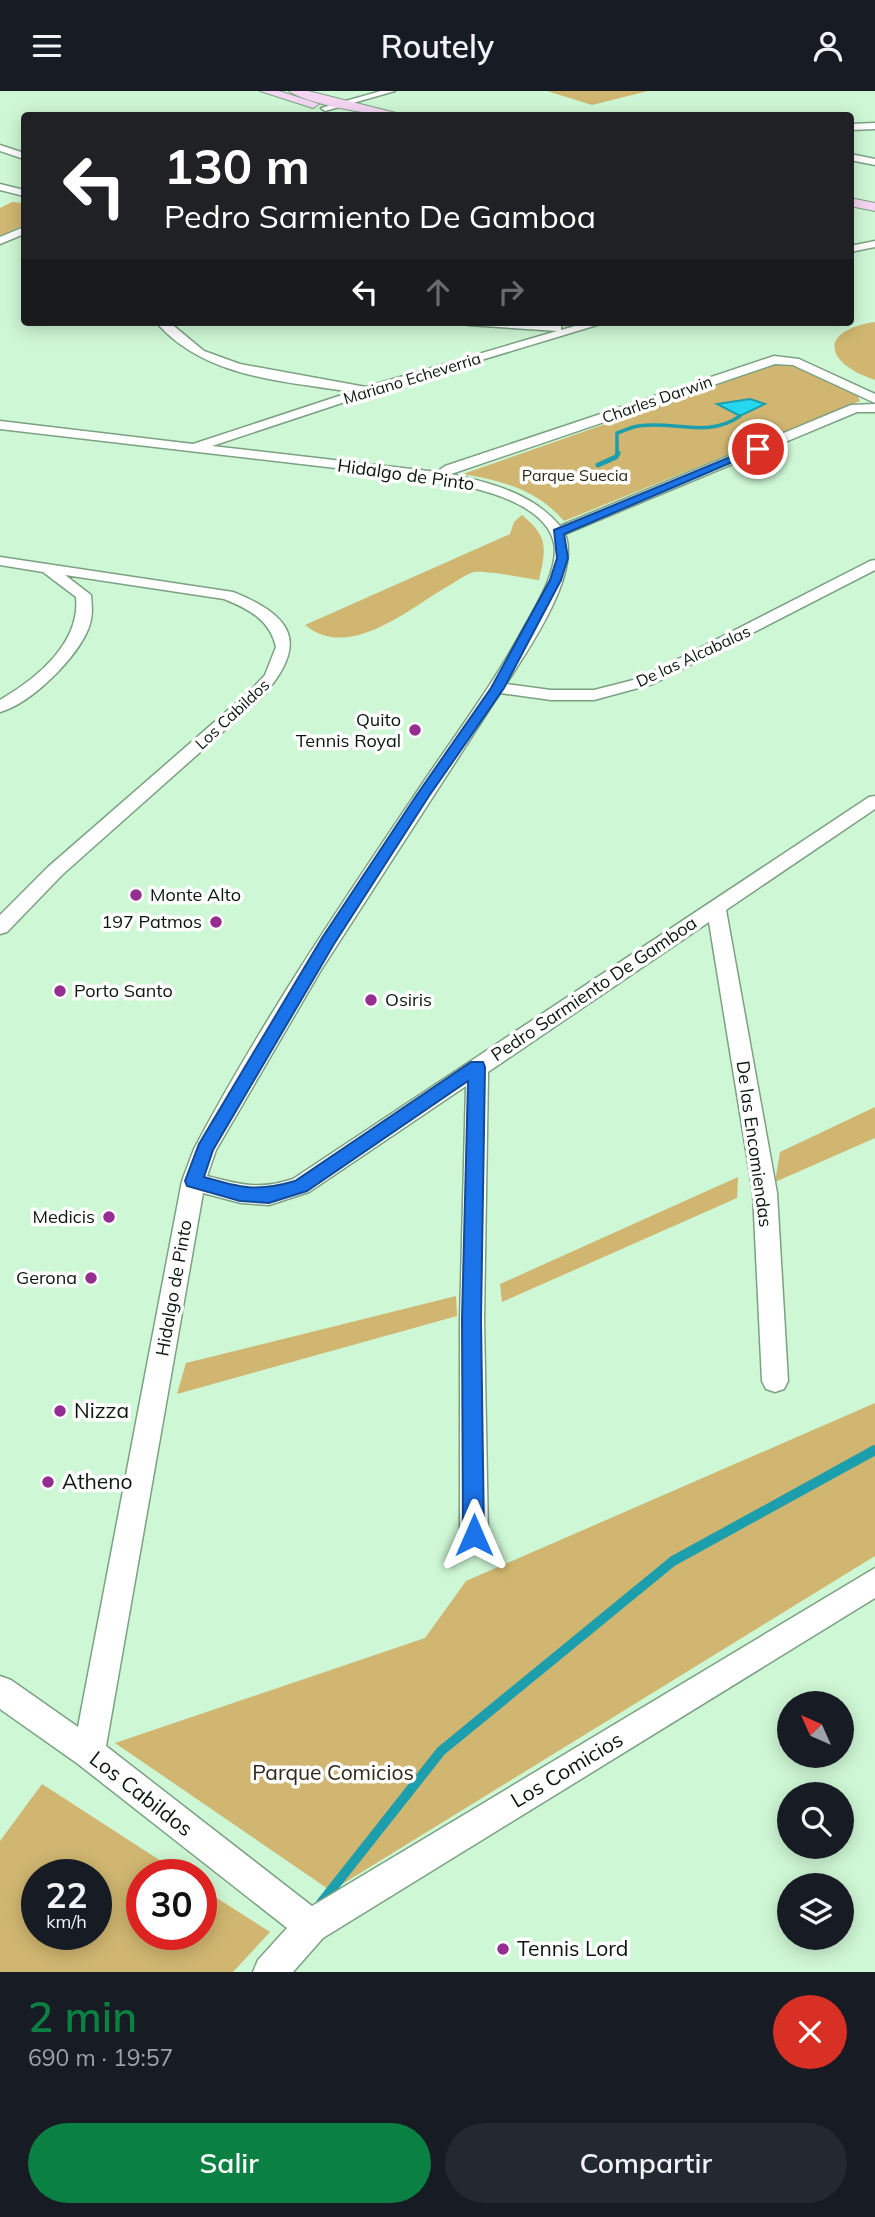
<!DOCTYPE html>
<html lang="es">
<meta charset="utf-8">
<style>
body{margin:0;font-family:Mulish,sans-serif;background:#242831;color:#f1f3f6;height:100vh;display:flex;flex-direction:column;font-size:26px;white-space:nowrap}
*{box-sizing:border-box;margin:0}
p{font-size:23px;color:#9ea1a6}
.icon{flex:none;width:38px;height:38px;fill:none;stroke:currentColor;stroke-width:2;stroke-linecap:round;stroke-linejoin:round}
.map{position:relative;height:1881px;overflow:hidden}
.panel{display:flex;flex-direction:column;background:#171b24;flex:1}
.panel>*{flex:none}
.top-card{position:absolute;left:21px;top:21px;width:833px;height:214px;border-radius:7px;box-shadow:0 4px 18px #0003;background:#202124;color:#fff;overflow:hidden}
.needle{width:46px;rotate:315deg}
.buttons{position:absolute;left:777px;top:1600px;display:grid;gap:14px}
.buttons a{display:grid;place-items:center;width:77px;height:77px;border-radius:50%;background:#171b24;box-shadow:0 4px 18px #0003;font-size:35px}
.speed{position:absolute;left:21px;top:1768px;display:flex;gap:14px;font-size:35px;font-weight:700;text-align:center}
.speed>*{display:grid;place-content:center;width:91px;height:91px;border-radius:50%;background:#171b24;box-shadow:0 4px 18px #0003;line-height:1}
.speed small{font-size:18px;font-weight:400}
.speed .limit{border:10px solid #d22;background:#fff;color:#111}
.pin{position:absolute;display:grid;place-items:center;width:60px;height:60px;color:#fff;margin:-30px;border:4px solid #fff;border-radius:50%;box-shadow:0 2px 7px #0007}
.me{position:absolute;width:77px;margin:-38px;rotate:0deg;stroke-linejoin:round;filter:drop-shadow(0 0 5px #0008)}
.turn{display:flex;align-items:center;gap:24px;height:147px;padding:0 28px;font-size:32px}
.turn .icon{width:91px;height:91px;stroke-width:2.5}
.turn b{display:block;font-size:49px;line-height:60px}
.lanes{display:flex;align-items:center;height:66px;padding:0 28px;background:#0003;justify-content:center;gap:35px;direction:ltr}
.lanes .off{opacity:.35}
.round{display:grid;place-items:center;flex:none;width:74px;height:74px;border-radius:37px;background:#242831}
.headline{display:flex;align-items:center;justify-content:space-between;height:119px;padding:0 28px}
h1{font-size:42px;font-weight:600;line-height:52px;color:#0b8043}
.action{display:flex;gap:14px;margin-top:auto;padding:14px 28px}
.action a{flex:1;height:80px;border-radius:42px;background:#0b8043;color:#fff;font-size:28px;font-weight:600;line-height:80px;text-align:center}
.action a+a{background:#242831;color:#f1f3f6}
header{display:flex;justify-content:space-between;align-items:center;height:91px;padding:0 28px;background:#171b24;font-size:32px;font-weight:600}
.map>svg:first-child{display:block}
.green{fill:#d0b670;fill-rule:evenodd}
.water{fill:#26d7f0;stroke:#1d9eac;stroke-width:2}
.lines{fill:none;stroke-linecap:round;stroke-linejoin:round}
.stream-far2{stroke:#1d9eac;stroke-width:3.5}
.stream-far1{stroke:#1d9eac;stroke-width:5}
.stream{stroke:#1d9eac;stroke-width:10}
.street-casing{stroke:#7ba182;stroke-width:3}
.secondary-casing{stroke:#7ba182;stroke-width:2}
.street{fill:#fff;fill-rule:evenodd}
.secondary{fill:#f4d6f2;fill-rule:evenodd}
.route{fill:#1a73e8;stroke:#114b97;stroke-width:2}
.poi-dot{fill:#962d91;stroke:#fff;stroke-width:2.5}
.labels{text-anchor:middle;stroke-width:7;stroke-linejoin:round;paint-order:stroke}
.far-street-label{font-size:16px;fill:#09180c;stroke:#fff}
.far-park-label{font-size:16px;fill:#2f2816;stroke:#fff}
.street-label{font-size:18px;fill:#09180c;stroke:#fff}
.poi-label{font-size:18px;fill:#09180c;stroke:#fff;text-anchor:end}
.near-poi-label{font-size:21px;fill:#09180c;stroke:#fff;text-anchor:start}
.near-street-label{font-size:21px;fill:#09180c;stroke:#fff}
.near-park-label{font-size:21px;fill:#2f2816;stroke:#fff}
</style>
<header><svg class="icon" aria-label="menu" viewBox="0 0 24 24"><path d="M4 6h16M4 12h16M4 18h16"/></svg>Routely<svg class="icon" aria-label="person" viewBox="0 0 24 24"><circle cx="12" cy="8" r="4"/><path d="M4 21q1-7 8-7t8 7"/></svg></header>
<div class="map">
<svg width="875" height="1881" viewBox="0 0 875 1881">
<rect width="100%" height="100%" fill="#cef7d5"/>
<path class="green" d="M547,0h101l-56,14z
M12,111l12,1v22l-24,11v-28z
M875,231v58c-49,-16 -59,-49 0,-58z
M779,272l19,3 58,26 4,9 -296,120c-27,-31 -61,-40 -101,-47z
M522,424c27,22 24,34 17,65 -14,-2 -54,-10 -65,-8 -8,2 -17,9 -24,13 -41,23 -100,77 -145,40l205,-91 4,-12z
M875,1016v31l-100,44 5,-30z
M738,1086l-1,21 -235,104 -2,-18z
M456,1205l1,20 -280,78 9,-31z
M875,1312v153l-544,335 -216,-148 310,-105 41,-57z
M42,1693l139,90h-39v60h59v-46l69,44 -37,40h-233v-131zM37,1783h59v60h-59z"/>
<path class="water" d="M750,308l15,5 -25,12 -23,-12z"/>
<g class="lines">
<path class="stream-far2" d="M617,364v-22c7,-2 14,-6 21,-7 36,-6 69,13 102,-10"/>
<path class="stream-far1" d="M598,374l18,-8 2,-4"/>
<path class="stream" d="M321,1812l120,-152 232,-190 202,-111"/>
<g class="street-casing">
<path id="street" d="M381,0h14l-70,20 -4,-3z
M875,32v6l-25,1v-6z
M0,54l24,8v6l-24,-8z
M850,63l25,5v6l-25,-5z
M0,93l24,6v6l-24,-6z
M24,136v7l-24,10v-7z
M875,150v6l-25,5v-6z
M156,231h13l35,29 36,13 126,23 191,-56 -89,-6 -6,-3 95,3 4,1v4l28,-8h18l-238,72 -157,52 225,26 8,-6 329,-110 25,3 76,35v9l-82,-38 -18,-1 -324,110c40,9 81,19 109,52l291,-121 24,-1v8h-18l-292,122c16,40 -37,116 -59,150l45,6h43l47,-12 229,-117 5,-1v10l-222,114 -59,16h-43l-51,-7 -179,277 -105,180 -9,26c34,9 53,14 86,3l576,-382 6,-1v13l-149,101 51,283 11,188 -4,8 -9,3 -9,-3 -4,-8 -9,-188 -44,-271 -221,150 -4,247 4,216 -4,9 -10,4 -10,-4 -4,-9v-216l6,-233 -157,106 -40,13 -28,-2 -38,-10 -97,553 206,160 563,-338v30l-552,340 -30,34h-40l5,-12 29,-32 -209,-164 -78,-55v-33l11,4 67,47 104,-546 12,-32c64,-121 141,-236 218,-350 37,-56 78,-109 110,-168 12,-21 38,-63 32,-88 -9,-42 -80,-55 -115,-63l-439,-51v-8l193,23 158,-52c-67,-11 -147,-14 -195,-70z
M0,466l233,35c63,25 75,53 29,105l-200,178 -55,57 -7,2v-19l48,-48 202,-176 15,-16 11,-28c-6,-27 -27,-38 -52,-48l-159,-24 26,20c1,12 2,21 -2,32 -11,30 -58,77 -89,85v-12c36,-21 81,-57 76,-103l-33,-25 -43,-7z"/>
</g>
<g class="secondary-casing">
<path id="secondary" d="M260,0h19l40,13 -6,4z
M289,0h19l96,24c-24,2 -96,-10 -115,-24z
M850,107l25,5v8l-25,-5z"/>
</g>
<use href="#street" class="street"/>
<use href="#secondary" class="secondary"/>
</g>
<path class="route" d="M754,356l9,2 -199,85 4,24 -7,22 -57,108 -75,108 -95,148 -121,206 -9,27c37,11 53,15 91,4l176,-119h12l2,5 -4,252 3,216 -3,7 -7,3 -8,-3 -3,-7 -1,-216 6,-238 -161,110 -38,12 -29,-2 -53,-15 -2,-5 14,-37 123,-206 94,-142 75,-108 59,-108 7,-22 -3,-28z"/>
<g class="poi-dot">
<circle cx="415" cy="639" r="7"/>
<circle cx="136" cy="804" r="7"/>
<circle cx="216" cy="831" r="7"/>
<circle cx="60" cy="900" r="7"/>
<circle cx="371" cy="909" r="7"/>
<circle cx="109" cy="1126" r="7"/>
<circle cx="91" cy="1187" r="7"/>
<circle cx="60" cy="1320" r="7"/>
<circle cx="48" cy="1391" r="7"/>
<circle cx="503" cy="1858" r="7"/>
</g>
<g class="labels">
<g class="far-street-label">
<text transform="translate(412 287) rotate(-17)" y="6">Mariano Echeverria</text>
<text transform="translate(657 308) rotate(-19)" y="6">Charles Darwin</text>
<text transform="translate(693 565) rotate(-25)" y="6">De las Alcabalas</text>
<text transform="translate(232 623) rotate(-43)" y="6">Los Cabildos</text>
</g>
<g class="far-park-label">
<text x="575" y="390">Parque Suecia</text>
</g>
<g class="street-label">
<text transform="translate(406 384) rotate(8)" y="6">Hidalgo de Pinto</text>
<text transform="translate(594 898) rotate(-34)" y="6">Pedro Sarmiento De Gamboa</text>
<text transform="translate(754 1053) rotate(82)" y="6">De las Encomiendas</text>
<text transform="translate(174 1197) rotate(-80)" y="6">Hidalgo de Pinto</text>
</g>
<g class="poi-label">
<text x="401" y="635">Quito<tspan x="401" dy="21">Tennis Royal</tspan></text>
<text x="150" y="810" text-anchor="start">Monte Alto</text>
<text x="202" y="837">197 Patmos</text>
<text x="74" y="906" text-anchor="start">Porto Santo</text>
<text x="385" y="915" text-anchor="start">Osiris</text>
<text x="95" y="1132">Medicis</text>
<text x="77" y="1193">Gerona</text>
</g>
<g class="near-poi-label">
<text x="74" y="1327">Nizza</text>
<text x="62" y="1398">Atheno</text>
<text x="517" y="1865">Tennis Lord</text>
</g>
<g class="near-street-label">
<text transform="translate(567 1679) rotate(-31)" y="7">Los Comicios</text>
<text transform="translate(141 1703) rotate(38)" y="7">Los Cabildos</text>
</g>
<g class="near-park-label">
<text x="333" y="1689">Parque Comicios</text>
</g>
</g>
</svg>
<div class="buttons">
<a><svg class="needle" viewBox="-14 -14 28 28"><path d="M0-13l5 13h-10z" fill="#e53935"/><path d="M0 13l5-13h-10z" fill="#9ea1a6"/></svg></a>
<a><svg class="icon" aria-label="search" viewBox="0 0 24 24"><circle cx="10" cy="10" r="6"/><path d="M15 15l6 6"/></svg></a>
<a><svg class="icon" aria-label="layers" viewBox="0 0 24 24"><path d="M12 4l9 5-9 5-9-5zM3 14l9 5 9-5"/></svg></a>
</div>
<div class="speed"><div>22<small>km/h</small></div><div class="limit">30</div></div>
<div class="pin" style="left:758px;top:358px;background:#d93025"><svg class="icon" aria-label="arrive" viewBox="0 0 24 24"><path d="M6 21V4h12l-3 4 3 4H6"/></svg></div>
<svg class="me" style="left:474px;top:1444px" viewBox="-20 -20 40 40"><path d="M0-17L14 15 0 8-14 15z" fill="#1a73e8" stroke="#fff" stroke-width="4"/></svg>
<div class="top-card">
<div class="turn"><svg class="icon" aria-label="left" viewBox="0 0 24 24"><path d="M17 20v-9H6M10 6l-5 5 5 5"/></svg><div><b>130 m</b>Pedro Sarmiento De Gamboa</div></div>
<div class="lanes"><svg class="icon" aria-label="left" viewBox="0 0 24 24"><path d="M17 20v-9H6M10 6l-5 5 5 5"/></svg><svg class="icon off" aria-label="ahead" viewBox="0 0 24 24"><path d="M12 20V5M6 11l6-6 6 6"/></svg><svg class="icon off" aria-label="right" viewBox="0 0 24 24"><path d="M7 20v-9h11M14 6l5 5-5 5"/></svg></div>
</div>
</div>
<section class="panel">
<div class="headline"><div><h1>2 min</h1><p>690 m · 19:57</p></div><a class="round" style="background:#d93025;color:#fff"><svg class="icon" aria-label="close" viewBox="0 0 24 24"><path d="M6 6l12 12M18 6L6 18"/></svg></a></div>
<div class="action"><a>Salir</a><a>Compartir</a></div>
</section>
